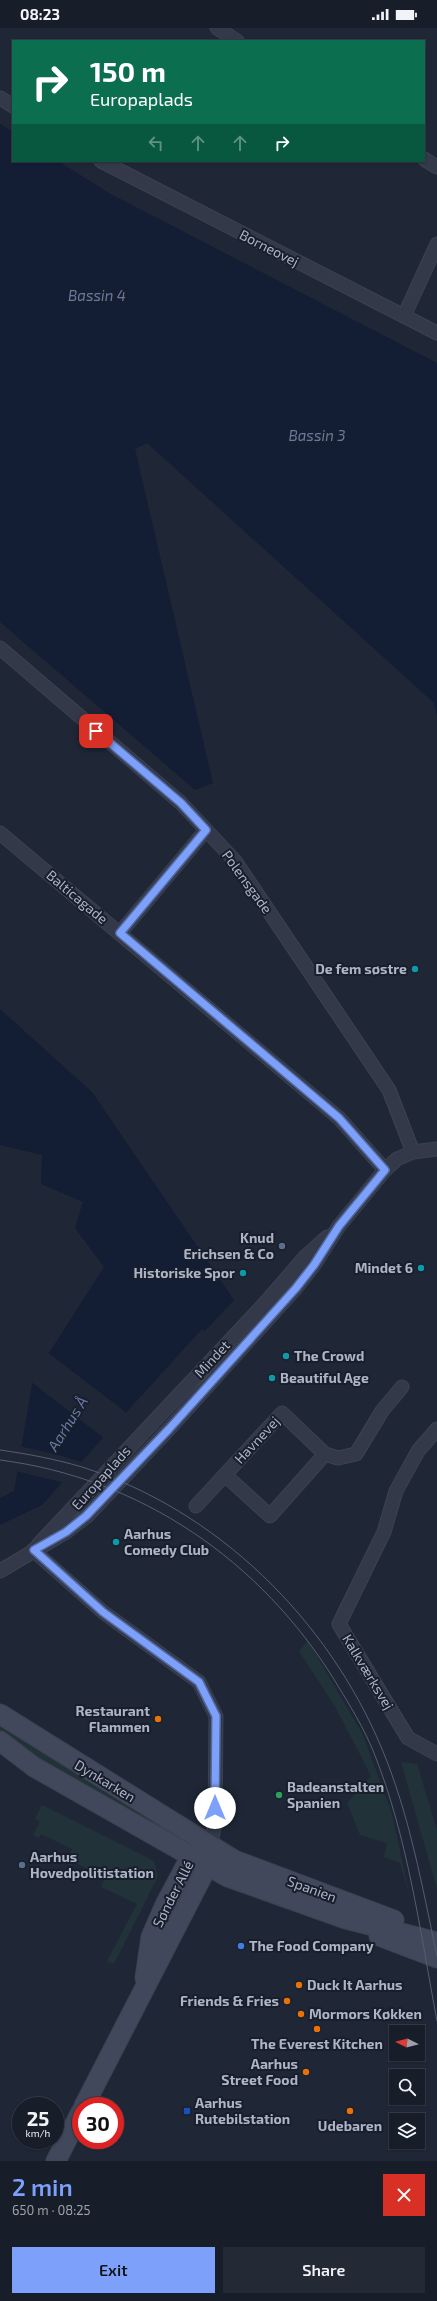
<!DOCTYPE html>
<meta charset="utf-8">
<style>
body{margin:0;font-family:"Exo 2",sans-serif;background:#242a35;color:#f1f3f6;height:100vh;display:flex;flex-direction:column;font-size:15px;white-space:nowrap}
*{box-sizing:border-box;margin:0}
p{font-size:13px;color:#9ea2a8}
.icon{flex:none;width:22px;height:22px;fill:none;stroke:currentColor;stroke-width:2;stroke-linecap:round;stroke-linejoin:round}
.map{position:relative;height:2133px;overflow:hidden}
.drawer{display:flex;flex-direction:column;background:#171d29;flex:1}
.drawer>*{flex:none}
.top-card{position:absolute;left:12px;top:12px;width:413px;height:122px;border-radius:0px;box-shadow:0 1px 3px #0004,0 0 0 1px #363b46;background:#0b6e4f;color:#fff;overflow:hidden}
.needle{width:26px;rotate:276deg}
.controls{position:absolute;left:389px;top:1997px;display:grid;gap:8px}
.controls a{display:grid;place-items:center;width:36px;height:36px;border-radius:0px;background:#171d29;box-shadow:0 1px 3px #0004,0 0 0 1px #363b46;font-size:20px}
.speed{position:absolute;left:12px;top:2069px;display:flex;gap:8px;font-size:20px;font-weight:700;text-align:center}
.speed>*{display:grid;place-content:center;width:52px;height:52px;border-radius:50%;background:#171d29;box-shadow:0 1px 3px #0004,0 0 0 1px #363b46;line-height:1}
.speed small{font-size:10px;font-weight:400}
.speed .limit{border:6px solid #d22;background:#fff;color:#111}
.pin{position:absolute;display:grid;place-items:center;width:34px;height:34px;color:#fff;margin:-17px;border-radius:8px;box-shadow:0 2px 6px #0006}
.me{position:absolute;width:44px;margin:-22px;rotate:0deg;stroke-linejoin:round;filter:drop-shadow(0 0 3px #0008)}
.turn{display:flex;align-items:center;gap:14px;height:84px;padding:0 12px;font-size:18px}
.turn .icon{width:52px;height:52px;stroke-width:2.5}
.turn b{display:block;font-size:28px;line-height:34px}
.lanes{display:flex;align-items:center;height:38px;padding:0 12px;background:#0003;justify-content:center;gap:20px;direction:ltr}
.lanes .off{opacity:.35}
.round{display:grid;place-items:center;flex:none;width:42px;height:42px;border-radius:0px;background:#242a35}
.head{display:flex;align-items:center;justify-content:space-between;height:68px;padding:0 12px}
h1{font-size:24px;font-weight:600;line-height:30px;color:#7da0fa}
.button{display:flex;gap:8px;margin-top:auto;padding:8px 12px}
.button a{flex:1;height:46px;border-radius:0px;background:#7da0fa;color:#111;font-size:16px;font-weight:600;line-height:46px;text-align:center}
.button a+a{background:#242a35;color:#f1f3f6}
.status{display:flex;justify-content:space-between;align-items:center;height:28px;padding:0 20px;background:#171d29;direction:ltr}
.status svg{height:11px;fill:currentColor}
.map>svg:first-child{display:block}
.green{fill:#213338}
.water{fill:#131d34}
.pier{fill:#1f2737}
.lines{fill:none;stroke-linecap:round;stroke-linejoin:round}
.street-casing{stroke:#3c4251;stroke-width:15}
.secondary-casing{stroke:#3c4251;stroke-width:21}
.street{stroke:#333948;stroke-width:13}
.secondary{stroke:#41485b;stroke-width:19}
.tram{stroke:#555d6f;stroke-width:1}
.route-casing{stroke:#5168a2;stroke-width:10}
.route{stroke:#7da0fa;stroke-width:7}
.culture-dot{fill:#0f9aa8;stroke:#181e2c;stroke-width:1.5}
.service-dot{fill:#5c6f8a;stroke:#181e2c;stroke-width:1.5}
.food-dot{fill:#e8710a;stroke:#181e2c;stroke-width:1.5}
.leisure-dot{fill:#2e9e5b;stroke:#181e2c;stroke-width:1.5}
.shop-dot{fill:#3f7fe0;stroke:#181e2c;stroke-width:1.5}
.transit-dot{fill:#1a4fb4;stroke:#181e2c;stroke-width:1.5}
.labels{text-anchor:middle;stroke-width:4;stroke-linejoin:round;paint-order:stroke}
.street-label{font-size:14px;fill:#adb4c5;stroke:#181e2c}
.poi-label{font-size:14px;font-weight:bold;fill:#adb4c5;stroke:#181e2c;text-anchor:start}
.water-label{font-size:15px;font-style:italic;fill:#6579a5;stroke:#181e2c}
</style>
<div class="status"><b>08:23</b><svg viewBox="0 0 49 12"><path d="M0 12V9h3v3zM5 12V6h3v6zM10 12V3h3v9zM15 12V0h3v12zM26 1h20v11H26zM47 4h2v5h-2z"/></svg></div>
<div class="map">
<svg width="437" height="2133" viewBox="0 0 437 2133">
<rect width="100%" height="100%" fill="#1f2737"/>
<path class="green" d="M308,1613l55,94 29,79 18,84 -10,-35 -16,-6 3,-14 -27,-8 -13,-32 24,-27 -35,-68 -37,-57z
M0,1696l180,112v4l-121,-67 -59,-40z
M401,1734l16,2 20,66v59z
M42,1777l112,56 4,15 -44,88 -7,-3 30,-57 -36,-17 4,-9 -31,-16 -3,4 -5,-3 6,-14 -31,-15 -2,4 -6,-3 7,-13 -5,-3z"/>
<path class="water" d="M0,96l13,8v29h45l51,32 328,170v353l-3,-13 -287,-260 -12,6 78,334 -18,7 -195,-168z
M0,981l92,83 142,208 -29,31 -3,-2 -160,176 -42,20v-27l14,-7 19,-113 71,-111 -29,-39 8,-26 -42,-18 1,-29 -42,-10z"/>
<path class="pier" d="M47,1324l81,62 -23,25 -75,-58z
M19,1418l40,9 25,8 -19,20 -50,-12z"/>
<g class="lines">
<g class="street-casing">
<path id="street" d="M217,0l20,13
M0,70l13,8
M424,131l13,8
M101,133l336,172
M404,288l33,-72
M0,620l181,155 54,58 154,229 24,62
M0,805l339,285 46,52
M120,905l86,-103
M437,1401l-19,22 -22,40 -12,41 -45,92 69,114 29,16
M225,1447l45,41 55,-62
M196,1478l86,-93 43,41 13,4 18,-4 26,-43 20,-24
M38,1517l228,-243 39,-45 22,-20
M33,1522l70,62 96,70 17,34 -1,108 -5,22
M0,1543l66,-39 21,-16 82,-87 127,-141 18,-23 25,-39 46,-56 12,-11 16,-7 24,-3"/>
</g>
<g class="secondary-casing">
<path id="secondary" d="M0,1686l234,146 160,60
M0,1713l34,26 194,110 118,42 91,23
M379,1908l58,22
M145,1950l6,-41 14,-32 26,-49 10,-5
M84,2078l123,-239 2,-13
M56,2133l25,-49"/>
</g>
<use href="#street" class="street"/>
<use href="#secondary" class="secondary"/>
<path class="tram" d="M0,1422c28,4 55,9 82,17 135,43 246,152 300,282 28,67 40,137 55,207
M0,1432c141,18 261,101 335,221 14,23 29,47 39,72 34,85 46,178 63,268"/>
</g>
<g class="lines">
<g class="route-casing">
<path id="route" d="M96,703l85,72 25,27 -86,103 219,185 46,52 -46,56 -25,39 -18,23 -127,141 -83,87 -20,16 -32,18 69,62 96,70 17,34 -1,92"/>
</g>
<use href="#route" class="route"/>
</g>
<g class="culture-dot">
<circle cx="415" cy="941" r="4"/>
<circle cx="421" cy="1240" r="4"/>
<circle cx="243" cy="1245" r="4"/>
<circle cx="286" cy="1328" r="4"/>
<circle cx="272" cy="1350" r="4"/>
<circle cx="116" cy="1514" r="4"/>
</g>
<g class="service-dot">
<circle cx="282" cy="1218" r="4"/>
<circle cx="22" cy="1837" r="4"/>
</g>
<g class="food-dot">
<circle cx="158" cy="1691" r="4"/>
<circle cx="299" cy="1957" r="4"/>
<circle cx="287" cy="1973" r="4"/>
<circle cx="301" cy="1986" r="4"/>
<circle cx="317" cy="2001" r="4"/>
<circle cx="306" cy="2044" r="4"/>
<circle cx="350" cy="2083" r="4"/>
</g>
<circle class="leisure-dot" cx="279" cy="1767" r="4"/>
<circle class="shop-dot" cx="241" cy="1918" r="4"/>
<rect class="transit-dot" x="183" y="2079" width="8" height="8" rx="2"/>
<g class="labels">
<g class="street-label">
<text transform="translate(269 220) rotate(27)" y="5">Borneovej</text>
<text transform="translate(247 854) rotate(54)" y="5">Polensgade</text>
<text transform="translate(77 869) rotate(40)" y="5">Balticagade</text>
<text transform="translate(212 1331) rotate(-47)" y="5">Mindet</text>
<text transform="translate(257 1412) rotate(-47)" y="5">Havnevej</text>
<text transform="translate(101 1450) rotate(-48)" y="5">Europaplads</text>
<text transform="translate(368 1644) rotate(59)" y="5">Kalkværksvej</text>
<text transform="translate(105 1753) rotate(31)" y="5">Dynkarken</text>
<text transform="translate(312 1861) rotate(20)" y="5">Spanien</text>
<text transform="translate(173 1866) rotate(-63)" y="5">Sønder Allé</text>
</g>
<g class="poi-label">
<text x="407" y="946" text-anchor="end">De fem søstre</text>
<text x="274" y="1215" text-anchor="end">Knud<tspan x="274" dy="16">Erichsen &amp; Co</tspan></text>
<text x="413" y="1245" text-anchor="end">Mindet 6</text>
<text x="235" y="1250" text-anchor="end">Historiske Spor</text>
<text x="294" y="1333">The Crowd</text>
<text x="280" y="1355">Beautiful Age</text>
<text x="124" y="1511">Aarhus<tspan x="124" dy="16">Comedy Club</tspan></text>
<text x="150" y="1688" text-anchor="end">Restaurant<tspan x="150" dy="16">Flammen</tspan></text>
<text x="287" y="1764">Badeanstalten<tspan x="287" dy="16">Spanien</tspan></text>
<text x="30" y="1834">Aarhus<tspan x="30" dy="16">Hovedpolitistation</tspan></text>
<text x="249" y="1923">The Food Company</text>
<text x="307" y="1962">Duck It Aarhus</text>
<text x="279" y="1978" text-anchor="end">Friends &amp; Fries</text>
<text x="309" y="1991">Mormors Køkken</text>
<text x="317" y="2021" text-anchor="middle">The Everest Kitchen</text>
<text x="298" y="2041" text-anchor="end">Aarhus<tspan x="298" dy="16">Street Food</tspan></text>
<text x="195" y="2080">Aarhus<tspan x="195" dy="16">Rutebilstation</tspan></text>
<text x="350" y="2103" text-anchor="middle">Udebaren</text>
</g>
<g class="water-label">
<text x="97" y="273">Bassin 4</text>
<text x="317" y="413">Bassin 3</text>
<text transform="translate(68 1396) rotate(-58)" y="5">Aarhus Å</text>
</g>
</g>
</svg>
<div class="controls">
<a><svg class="needle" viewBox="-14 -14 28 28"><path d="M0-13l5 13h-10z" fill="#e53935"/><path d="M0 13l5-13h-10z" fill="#9ea2a8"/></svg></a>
<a><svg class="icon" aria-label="search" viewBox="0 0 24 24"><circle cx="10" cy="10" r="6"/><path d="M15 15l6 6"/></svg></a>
<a><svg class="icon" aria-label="layers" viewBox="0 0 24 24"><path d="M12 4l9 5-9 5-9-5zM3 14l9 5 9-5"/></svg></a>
</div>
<div class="speed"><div>25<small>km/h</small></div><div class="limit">30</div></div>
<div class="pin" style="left:96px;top:703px;background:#d93025"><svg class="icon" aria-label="arrive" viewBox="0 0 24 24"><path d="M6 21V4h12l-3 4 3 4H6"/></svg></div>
<svg class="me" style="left:215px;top:1780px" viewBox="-20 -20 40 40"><circle r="19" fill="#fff"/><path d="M0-13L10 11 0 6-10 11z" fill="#7da0fa"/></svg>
<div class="top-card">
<div class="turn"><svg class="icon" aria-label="right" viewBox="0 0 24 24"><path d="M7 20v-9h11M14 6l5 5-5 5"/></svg><div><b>150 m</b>Europaplads</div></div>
<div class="lanes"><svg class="icon off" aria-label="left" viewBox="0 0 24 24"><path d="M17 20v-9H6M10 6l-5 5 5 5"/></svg><svg class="icon off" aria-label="ahead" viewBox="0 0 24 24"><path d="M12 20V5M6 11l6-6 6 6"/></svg><svg class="icon off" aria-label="ahead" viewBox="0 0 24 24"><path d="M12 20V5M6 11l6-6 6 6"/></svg><svg class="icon" aria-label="right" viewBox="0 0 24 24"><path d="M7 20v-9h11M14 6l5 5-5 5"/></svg></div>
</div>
</div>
<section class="drawer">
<div class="head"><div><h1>2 min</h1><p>650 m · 08:25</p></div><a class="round" style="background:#d93025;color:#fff"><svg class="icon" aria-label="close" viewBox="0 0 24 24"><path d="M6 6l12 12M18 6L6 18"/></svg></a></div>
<div class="button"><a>Exit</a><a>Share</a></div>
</section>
